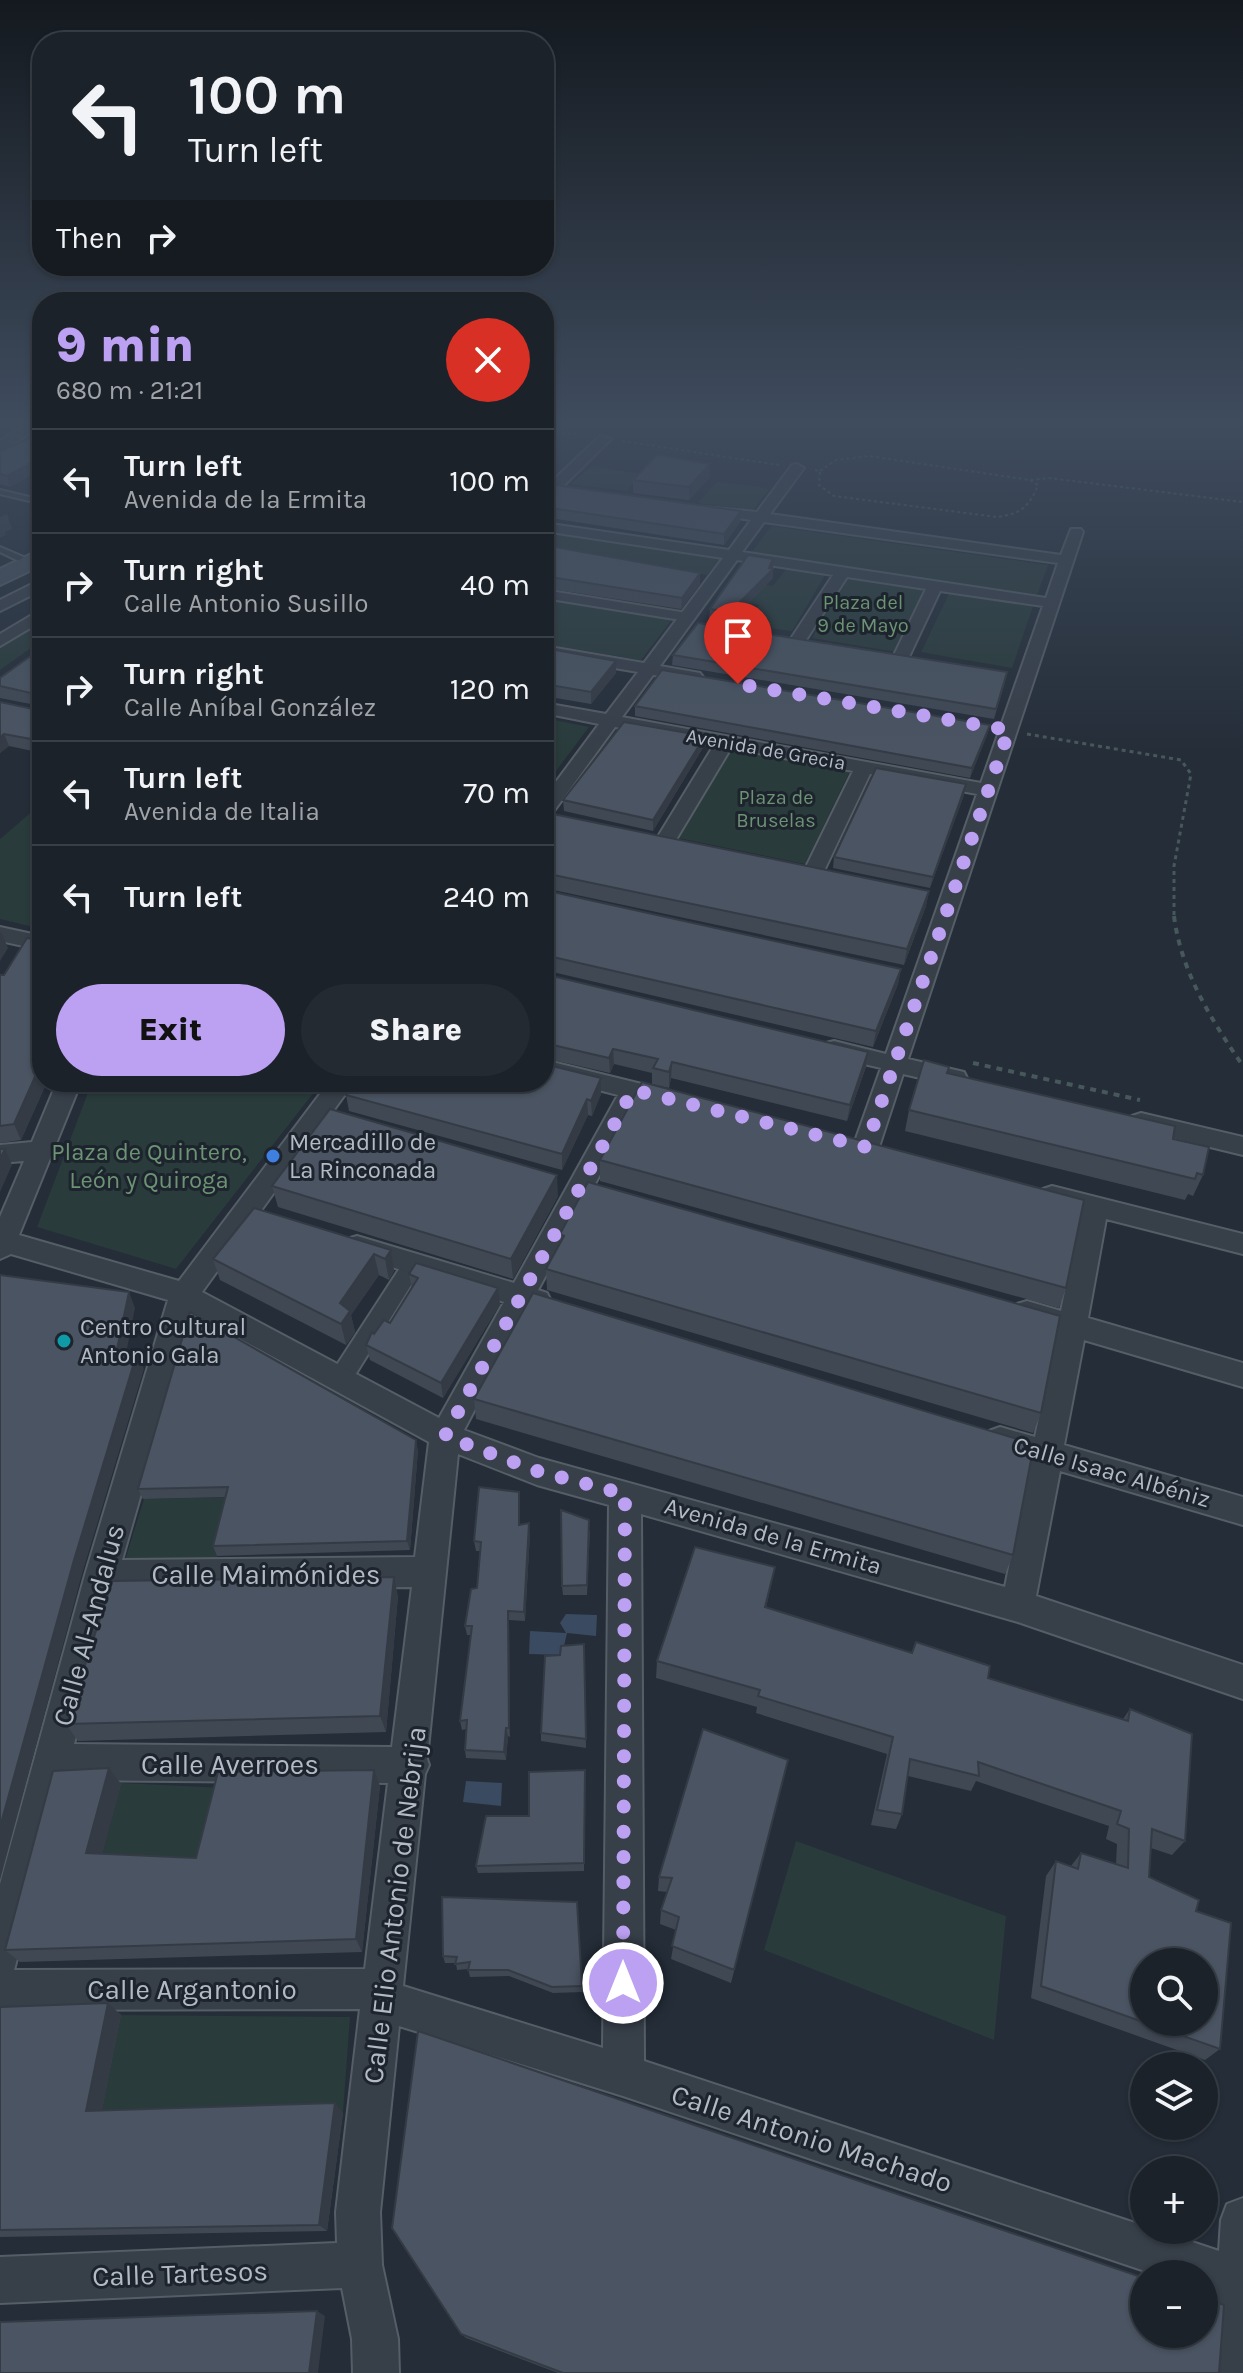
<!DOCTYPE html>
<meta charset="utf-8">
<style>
body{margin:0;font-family:Karla,sans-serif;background:#242a32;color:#f1f3f6;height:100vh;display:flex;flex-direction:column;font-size:30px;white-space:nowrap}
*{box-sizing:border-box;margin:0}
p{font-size:26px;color:#a0a4a8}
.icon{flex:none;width:44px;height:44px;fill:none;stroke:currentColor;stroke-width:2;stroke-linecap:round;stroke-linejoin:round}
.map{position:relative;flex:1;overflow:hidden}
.sheet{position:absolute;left:32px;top:292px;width:522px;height:800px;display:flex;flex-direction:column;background:#1b222a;border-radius:32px;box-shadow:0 2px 6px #0004,0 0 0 2px #393f47}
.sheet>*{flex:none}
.top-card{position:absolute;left:32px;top:32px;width:522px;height:244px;border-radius:32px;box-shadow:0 2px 6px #0004,0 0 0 2px #393f47;background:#1b222a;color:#f1f3f6;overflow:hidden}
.fabs{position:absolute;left:1130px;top:1948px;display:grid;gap:16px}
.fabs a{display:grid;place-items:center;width:88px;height:88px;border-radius:50%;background:#1b222a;box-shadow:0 2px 6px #0004,0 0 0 2px #393f47;font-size:40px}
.pin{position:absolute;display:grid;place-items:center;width:68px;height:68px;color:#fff;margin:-82px -34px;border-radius:50% 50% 50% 0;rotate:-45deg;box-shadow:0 0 8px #0007}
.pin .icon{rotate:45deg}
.me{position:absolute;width:88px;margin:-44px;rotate:0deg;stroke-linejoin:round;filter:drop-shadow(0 0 6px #0008)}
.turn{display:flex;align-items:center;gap:28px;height:168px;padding:0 24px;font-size:36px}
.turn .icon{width:104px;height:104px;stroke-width:2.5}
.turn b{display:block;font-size:56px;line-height:68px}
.then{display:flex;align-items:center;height:76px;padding:0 24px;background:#0003;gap:16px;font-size:30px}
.round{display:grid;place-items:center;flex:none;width:84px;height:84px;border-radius:42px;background:#242a32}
.head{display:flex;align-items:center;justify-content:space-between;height:136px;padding:0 24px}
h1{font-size:48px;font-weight:800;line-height:60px;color:#bca0f2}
.cta{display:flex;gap:16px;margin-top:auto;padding:16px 24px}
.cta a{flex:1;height:92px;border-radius:48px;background:#bca0f2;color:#111;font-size:32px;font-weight:800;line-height:92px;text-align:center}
.cta a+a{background:#242a32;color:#f1f3f6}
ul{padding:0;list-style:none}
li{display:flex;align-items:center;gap:24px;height:104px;padding:0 24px;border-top:2px solid #393f47}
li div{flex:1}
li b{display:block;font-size:30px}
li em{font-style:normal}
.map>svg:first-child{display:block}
.green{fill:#293b3b}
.water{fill:#3a4a60}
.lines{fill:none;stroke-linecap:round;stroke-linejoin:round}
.service-casing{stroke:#555d66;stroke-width:4}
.pedestrian-casing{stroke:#555d66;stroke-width:4}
.minor-casing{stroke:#555d66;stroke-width:4}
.secondary-casing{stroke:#555d66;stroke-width:4}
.path-far2{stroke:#47585a;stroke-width:2;stroke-dasharray:3 3;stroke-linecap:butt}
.path-far1{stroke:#47585a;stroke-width:3;stroke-dasharray:4 4;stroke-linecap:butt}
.path{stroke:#47585a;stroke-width:4;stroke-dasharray:6 6;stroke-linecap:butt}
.service{fill:#373f49;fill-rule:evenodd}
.pedestrian{fill:#373f49;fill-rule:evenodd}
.minor{fill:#373f49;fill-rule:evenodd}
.secondary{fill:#464e5b;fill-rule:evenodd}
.wall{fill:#404854}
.shaded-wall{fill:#343b45}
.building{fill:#4a5462;stroke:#343b45;stroke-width:2;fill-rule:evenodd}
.route{stroke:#bca0f2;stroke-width:14;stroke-dasharray:0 25.2}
.shop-dot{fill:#3f7fe0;stroke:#1d242d;stroke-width:3}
.culture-dot{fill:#0f9aa8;stroke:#1d242d;stroke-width:3}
.labels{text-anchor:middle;stroke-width:6;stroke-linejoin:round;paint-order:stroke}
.far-park-label{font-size:20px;fill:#6c9374;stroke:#1d242d}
.far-street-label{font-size:20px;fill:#b2bac5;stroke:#1d242d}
.poi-label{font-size:24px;fill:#b2bac5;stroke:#1d242d;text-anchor:start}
.park-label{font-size:24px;fill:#6c9374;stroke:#1d242d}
.street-label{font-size:24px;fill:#b2bac5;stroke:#1d242d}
.near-street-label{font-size:28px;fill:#b2bac5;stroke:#1d242d}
</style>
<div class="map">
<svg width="1243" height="2373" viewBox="0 0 1243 2373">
<rect width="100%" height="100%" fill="#242d38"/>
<path class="green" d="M592,466l49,8 -14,17 -56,-7z
M717,482l52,7 -16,21 -55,-7z
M771,526l277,39 -11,30 -285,-43z
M544,533l175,26 -12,16 -163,-25z
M786,569l39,6 -33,56 -44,-6 11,-20 -40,-6 13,-19 41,6z
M846,579l79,11 -29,62 -84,-14z
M949,594l84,12 -21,62 -91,-16z
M544,597l129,21 -32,42 -97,-16z
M42,621v19l-42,30v-23z
M544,718l45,9 -45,60z
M732,750l118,21 -45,93 -127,-26z
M42,803v126l-42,-10v-80z
M92,1082h230l-146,187 -139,-42z
M232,1497l-15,61 -92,2 19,-61z
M121,1783l106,5 -21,84 -107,-4z
M796,1841l210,75 -12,124 -230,-90z
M121,2015l229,2 -7,96 -243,7z"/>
<path class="water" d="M566,1614l31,1 -1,21 -29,-3 -5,22 -33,-1 1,-23 36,2 -6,-10z
M466,1781l36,2 -1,23 -38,-4z"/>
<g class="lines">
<g class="service-casing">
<path id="service" d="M0,490l42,10v4l-42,-10z
M0,547l33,14 1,2 -7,2 -27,-13z"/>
</g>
<g class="pedestrian-casing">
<path id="pedestrian" d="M544,590l143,23 6,4 -6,4 -143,-23z
M414,1255l7,2 4,6 -4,6 -74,119 -8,2 -8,-2 -3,-7 3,-7 76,-117z"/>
</g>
<g class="minor-casing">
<path id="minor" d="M31,422h11v4l-42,25v-10z
M600,436l11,3 -62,61 -5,1v-12z
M797,464l7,4 -34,46 291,41 10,-26h10l2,3 -175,527 56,13 3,6 -3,6 -9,2 -52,-12 -24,73 -4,6 -9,3 -9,-3 -4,-6 28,-79 -55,-13 -4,-6 4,-6 8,-2 52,13 91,-260 -107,-20 -47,99 -10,6 -10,-6 50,-102 -122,-23 -57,95 -10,6 -10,-6 60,-98 -99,-18 -64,88 -7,2v-19l55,-74 -55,-11v-10l62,11 32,-42 -94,-16v-10l100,17 79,-105 -179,-27v-8l185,27 22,-30 -47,-7v-6l53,5 35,-47zM764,522l294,41 -12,35 -304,-46zM737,560l96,15 -43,65 8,5 6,-2 43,-66 79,12 -33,68 8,5 8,-5 31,-66 103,15 -62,177 -359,-66 31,-42 47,6 3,-4 -3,-4 -40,-7z
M42,579v11l-42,21v-11z
M42,609v12l-42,25v-12z
M0,927l42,9v14l-42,-9z
M544,1060l114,28 3,6 -3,6h-18l-102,190 9,3 4,8 -4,8 -10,3 -9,-3 -64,121 75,28 466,129 25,-125 -41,-13 -4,-9 4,-9 11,-4 35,10 22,-105 -40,-12 -4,-8 4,-8 10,-3 34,10 20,-98 -38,-10 -4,-7 4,-7 9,-3 191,48v20l-137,-35 -18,99 155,45v24l-159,-47 -20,105 179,52v28l-183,-54 -24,125 207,69v34l-225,-77 -377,-108 3,547 500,165v4h12l63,21 2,-31 6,-16 16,-6v175h-32l5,-78 -12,-4v-17h-50l-531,-178 -224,-70 -19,186 2,53 16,74 1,34h-46l-1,-34 -10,-51 -342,15v-46l337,-14 -1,-31 24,-203 -360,1v-126l85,-309 83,-275 -157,-46 -11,5v-42l24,-56 -24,2v-18l32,-3 25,-60h24l-62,153 160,46 150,-199h25l-152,210 237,126 65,-116 -157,-49 -4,-7 4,-7 10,-3 157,47 104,-188 -74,-19zM193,1313l236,129 -14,115 -293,3zM458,1454l79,31 72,20 -6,543 -200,-62 22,-212 4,-9 -2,-6zM412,1587l-20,160 -318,-3 40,-154zM65,1780l323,3 -23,186 -351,1z
M1141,1113l102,24v18l-111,-27 -3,-6 3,-6z"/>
</g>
<g class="secondary-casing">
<path id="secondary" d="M42,549v16l-42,20v-16z"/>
</g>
<path class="path-far2" d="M544,431l37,4
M622,441l157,24
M815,470l5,1 -1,14 15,11 163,21c24,-3 32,-10 41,-32l-8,-5
M820,471l16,-11 33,-4 161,24 19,-2 194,24"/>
<path class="path-far1" d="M1027,734l154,26 10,14 -17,92v52"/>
<path class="path" d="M1174,916c7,56 38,105 69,150
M973,1063l167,37"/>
<use href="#service" class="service"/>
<use href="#pedestrian" class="pedestrian"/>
<use href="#minor" class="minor"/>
<use href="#secondary" class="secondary"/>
</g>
<path class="wall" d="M42,428v41l-32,18 -10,-3v-33l37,-16 -1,-4z
M710,477l-21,23 -56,-7v-13z
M544,488l1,1 195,33 -16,23 -180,-28z
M544,545l156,39 -19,25 -137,-21z
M772,569l1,9 -28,28 1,10 -6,7 -31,-5 1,-9z
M42,648v105l-33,-7 -9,7v-51l37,8 4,-4 -41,-8v-20z
M544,648l72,25 -25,31 -47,-8z
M673,655l332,27 -11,37 -322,-54z
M635,706l355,19 -3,10 -17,43 -335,-62z
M704,746l-51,85 -89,-20 -1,-11z
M964,795l-34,93 -97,-20 1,-11z
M544,826l385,65 -3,15 -22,59 -360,-77z
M544,890l357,79 -3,15 -25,63 -329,-77z
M544,974l324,78 -2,15 -19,54 -176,-43 -2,10 -17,-4v-11l-38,-9 -4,9 -66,-15z
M0,975l42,107h5l-26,58 -21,3z
M947,1073l226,66 30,36 -10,21 -5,-2 -3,6 -280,-69 4,-21z
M601,1078v16l-9,22 -4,-1 -26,55 -213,-59 -3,-16z
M600,1160l466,128 -7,20 -459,-127z
M272,1186l286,10 -45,83 -235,-72z
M560,1234l481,179 -8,20 -486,-143 -1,-21 14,-25z
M391,1250l3,21 -5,9 -10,-5 -28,40 4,17 -9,13 -126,-65 -7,-21z
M409,1274l91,30 -57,94 -73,-38 -4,-15 8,-11 16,-11 22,-34z
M474,1399l539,156 -8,19 -529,-155z
M418,1450l-8,100 -193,6 -4,-10 12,-49 -82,2 -5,-10z
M520,1502v23l10,8 -5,88 -16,-1 1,117 -2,-1 -2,24 -40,-2 -1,-8 1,-21 -4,1 -2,-9 11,-86h-4l-2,-9 12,-38 3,-37h-4l-2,-10z
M590,1530l-3,65h-24l-1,-9z
M775,1567l-9,41 222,70 135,41 7,-10 55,132 -13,14 -21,-7 -2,29 47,34 24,138 -15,11 -174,-62 15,-122 10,-15 15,5 10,-13 35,11 1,-20 -11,-5 3,-13 -133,-45 -5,10 -63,-15 -6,38 -6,15 -25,-4 16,-71 -131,-41 1,-6 -101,-29 1,-17z
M398,1596l-12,136 -308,9 -12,-17z
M584,1644l2,104 -45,-7v-8l19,-78z
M788,1760l-57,223 -60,-24 5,-29 -16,-6 1,-14 6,-18 -9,-1 1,-14z
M109,1768l12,16 -19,70 94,4 184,-72 -18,166 -342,10 -15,-12z
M585,1779l-1,92 -106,2 -2,-7 53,-50z
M577,1902l6,90 -30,1 -44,-17 -39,1 -2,-8 -11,1 -1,-7h-11l-2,-7z
M108,2003l13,12 -19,95 241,3 -16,118 -327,6v-230z
M461,2334l758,39h-661l-92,-35z"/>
<path class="shaded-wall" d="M42,457v12l-32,18 -3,-11z
M710,464v13l-21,23v-13z
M741,511l-1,11 -16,23v-11z
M7,514l5,15 -7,3 1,3 -6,3v-21z
M773,559v19l-37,36 1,-9 32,-37z
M700,573v11l-19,25 1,-11z
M747,606l-1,10 -6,7 1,-9z
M616,661v12l-25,31v-12z
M990,725l-3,10 -17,43 2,-10z
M4,734l5,12 -9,7v-16z
M705,736l-1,10 -51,85v-11z
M966,784l-2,11 -34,93 3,-11z
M929,891l-3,15 -22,59 3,-16z
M1,932l7,16 -8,13v-27z
M901,969l-3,15 -25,63 3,-16z
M613,1049l1,15 -4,9 -1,-15z
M868,1052l-2,15 -19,54 3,-16z
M42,1061v21h5l-26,58 -7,-16z
M672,1062l-1,16 -2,10v-16z
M601,1078v16l-9,22 -1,-15z
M587,1099l1,16 -26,55v-16z
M5,1149l7,16 -12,27v-33z
M557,1175l1,21 -45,83 -2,-20z
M391,1250l3,21 -5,9 -4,-21z
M374,1254l5,21 -28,40 4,17 -9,13 -5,-21 -1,-21z
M498,1288l2,16 -57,94 -2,-15z
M129,1292l6,16 -12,61 -7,-15z
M137,1353l7,16 -62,205 -82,306v-53l74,-267z
M416,1440l2,10 -8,100 -3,-9z
M529,1523l1,10 -5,88 -1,-9z
M775,1567l-4,19 -9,39 3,-18z
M394,1577l4,19 -12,136 -6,-16z
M508,1611l1,9 1,117 -1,-9z
M506,1728l2,8 -2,24 -2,-8z
M109,1768l12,16 -22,84 -13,-15z
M374,1770l6,16 -18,166 -6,-13z
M108,2003l13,12 -21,105 -14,-9z
M335,2103l8,10 -16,118 -8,-6z
M317,2311l8,5 -7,57h-9z"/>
<path class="building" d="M42,433v24l-35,19 -7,-2v-23z
M657,455l53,9 -21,23 -56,-7z
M556,485l185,26 -17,23 -180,-27v-19l1,1z
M544,545l156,28 -18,25 -138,-22z
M748,555l25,4 -4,9 4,1 -36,36 10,1 -6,8 -31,-5z
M698,623l309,49 -11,37 -323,-54z
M42,648v61l-2,2h2v30l-38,-7 -4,3v-35l37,8 4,-3 -1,-12 -40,-9v-8z
M544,648l72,13 -25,31 -47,-8z
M662,670l328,55 -18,43 -337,-62z
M624,722l81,14 -52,84 -90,-20z
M876,768l90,16 -33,93 -99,-20z
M553,814l376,77 -22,58 -363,-76v-47z
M544,890l357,79 -25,62 -332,-76z
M27,938l15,2v121l-28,63 -14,2v-151h4z
M544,974l324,78 -18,53 -178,-43 -3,10 -16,-4 5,-9 -45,-10 -4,9 -65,-15z
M924,1060l25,7 -2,6 228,53 -2,13 36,8 -6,28 -6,-2 -2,6 -286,-69z
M544,1064l57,14 -10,23 -4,-2 -25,55 -216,-59 10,-13h188z
M642,1082l442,118 -18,88 -466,-128z
M330,1109l227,66 -46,84 -239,-73z
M0,1149h5l-5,10z
M588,1182l472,134 -19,97 -495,-144 18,-33 -4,-2z
M254,1208l137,42 -6,9 -11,-5 -34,49 10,8 -9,13 -128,-65z
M416,1263l82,25 -57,95 -75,-38 6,-13 2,2 10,-14 6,3 28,-45 -9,-4z
M0,1275l129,17 -13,62 21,-1 -63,207 -74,267z
M533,1293l501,151 -21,111 -539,-156z
M190,1312l226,128 -9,101 -194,5 15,-59 -90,2z
M479,1487l40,5v33l10,-2 -5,89 -16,-1 1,117h-3l-2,24 -39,-2 2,-30 -7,1 12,-95h-7l6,-37 6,-1 4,-46 -7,-1z
M561,1510l28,10 -2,65 -25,1z
M695,1547l80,20 -10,40 147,46 4,-11 74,24 -2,12 140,43 2,-12 62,25 -7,107 -33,-12 -3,48 50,23 -3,11 35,12 -11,126 -179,-63 15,-125 22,8 3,-16 47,15 1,-39 -12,-5 4,-13 -143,-49 1,14 -69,-17 -8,55 -25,-4 16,-73 -135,-41 2,-6 -103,-29zM1144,1962h60v60h-60z
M394,1577l-14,139 -314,8 46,-143z
M584,1644l2,95 -45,-6 4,-77 15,-1 1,-9z
M703,1729l85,31 -54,210 -62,-24 7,-29 -18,-7 11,-32 -13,-1z
M109,1768l-23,85 110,5 22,-86 156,-2 -18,169 -351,11 48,-179z
M585,1770l-1,93 -108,3 10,-50h43v-44z
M442,1897l135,5 5,84 -30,1 -44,-17h-40l2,-8 -15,2 2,-7 -14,-1z
M108,2003l-22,108 249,-8 -16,122 -319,5v-223z
M418,2031l726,247v56h60v-36l20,7 -5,68h-656l-102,-39 -69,-106z
M317,2311l-8,62h-309v-51z"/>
<linearGradient id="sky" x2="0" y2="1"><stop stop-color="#14191f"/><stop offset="0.56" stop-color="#3f4c5e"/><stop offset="1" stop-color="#3f4c5e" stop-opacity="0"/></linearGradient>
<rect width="1243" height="755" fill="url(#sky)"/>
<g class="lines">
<path class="route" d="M623,1983l2,-489 -88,-23 -92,-35 188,-346 233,57 143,-417 -271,-46"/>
</g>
<circle class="shop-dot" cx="273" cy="1156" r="8"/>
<circle class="culture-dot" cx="64" cy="1341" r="8"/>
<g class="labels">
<g class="far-park-label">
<text x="863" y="609">Plaza del<tspan x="863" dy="23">9 de Mayo</tspan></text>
<text x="776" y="804">Plaza de<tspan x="776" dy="23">Bruselas</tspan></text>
</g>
<g class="far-street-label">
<text transform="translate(766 749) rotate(10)" y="7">Avenida de Grecia</text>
</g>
<g class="poi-label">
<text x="289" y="1150">Mercadillo de<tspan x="289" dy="28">La Rinconada</tspan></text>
<text x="80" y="1335">Centro Cultural<tspan x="80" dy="28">Antonio Gala</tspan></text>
</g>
<g class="park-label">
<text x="149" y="1160">Plaza de Quintero,<tspan x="149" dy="28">León y Quiroga</tspan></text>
</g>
<g class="street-label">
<text transform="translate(1112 1472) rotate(16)" y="8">Calle Isaac Albéniz</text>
<text transform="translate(773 1536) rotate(16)" y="8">Avenida de la Ermita</text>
</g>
<g class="near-street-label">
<text x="266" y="1584">Calle Maimónides</text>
<text transform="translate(88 1625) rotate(-75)" y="10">Calle Al-Andalus</text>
<text x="230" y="1774">Calle Averroes</text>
<text transform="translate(394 1905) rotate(-83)" y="10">Calle Elio Antonio de Nebrija</text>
<text x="192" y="1999">Calle Argantonio</text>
<text transform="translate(812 2138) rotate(18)" y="10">Calle Antonio Machado</text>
<text transform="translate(180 2273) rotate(-2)" y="10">Calle Tartesos</text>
</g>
</g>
</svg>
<div class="fabs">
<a><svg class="icon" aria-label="search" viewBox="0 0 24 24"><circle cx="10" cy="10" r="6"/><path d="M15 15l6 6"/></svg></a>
<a><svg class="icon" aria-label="layers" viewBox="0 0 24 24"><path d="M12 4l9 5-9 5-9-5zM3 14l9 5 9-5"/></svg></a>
<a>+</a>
<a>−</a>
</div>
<div class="pin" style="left:738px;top:684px;background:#d93025"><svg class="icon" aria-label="arrive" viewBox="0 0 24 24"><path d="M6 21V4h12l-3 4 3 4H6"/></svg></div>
<svg class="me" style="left:623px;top:1983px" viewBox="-20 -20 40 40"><circle r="17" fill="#bca0f2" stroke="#fff" stroke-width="3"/><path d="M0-11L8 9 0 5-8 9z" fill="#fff"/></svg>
<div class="top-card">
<div class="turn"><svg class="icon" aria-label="left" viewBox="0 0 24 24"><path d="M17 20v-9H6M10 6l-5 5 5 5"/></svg><div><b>100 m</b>Turn left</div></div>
<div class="then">Then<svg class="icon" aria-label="right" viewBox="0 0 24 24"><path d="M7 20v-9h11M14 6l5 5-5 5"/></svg></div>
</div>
<section class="sheet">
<div class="head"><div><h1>9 min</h1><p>680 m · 21:21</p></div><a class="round" style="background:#d93025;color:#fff"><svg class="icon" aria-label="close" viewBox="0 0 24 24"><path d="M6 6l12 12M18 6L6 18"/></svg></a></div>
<ul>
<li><svg class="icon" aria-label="left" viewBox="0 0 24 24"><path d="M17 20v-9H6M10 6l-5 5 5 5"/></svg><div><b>Turn left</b><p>Avenida de la Ermita</p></div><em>100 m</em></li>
<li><svg class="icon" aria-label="right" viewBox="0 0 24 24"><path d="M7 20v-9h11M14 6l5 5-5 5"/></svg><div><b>Turn right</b><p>Calle Antonio Susillo</p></div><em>40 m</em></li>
<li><svg class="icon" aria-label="right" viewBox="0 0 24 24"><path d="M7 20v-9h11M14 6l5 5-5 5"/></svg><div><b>Turn right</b><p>Calle Aníbal González</p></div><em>120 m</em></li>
<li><svg class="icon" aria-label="left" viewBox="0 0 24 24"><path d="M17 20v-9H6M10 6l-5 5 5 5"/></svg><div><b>Turn left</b><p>Avenida de Italia</p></div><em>70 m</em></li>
<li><svg class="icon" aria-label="left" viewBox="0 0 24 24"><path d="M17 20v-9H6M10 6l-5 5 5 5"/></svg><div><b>Turn left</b></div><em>240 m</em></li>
</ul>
<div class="cta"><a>Exit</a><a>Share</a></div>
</section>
</div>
